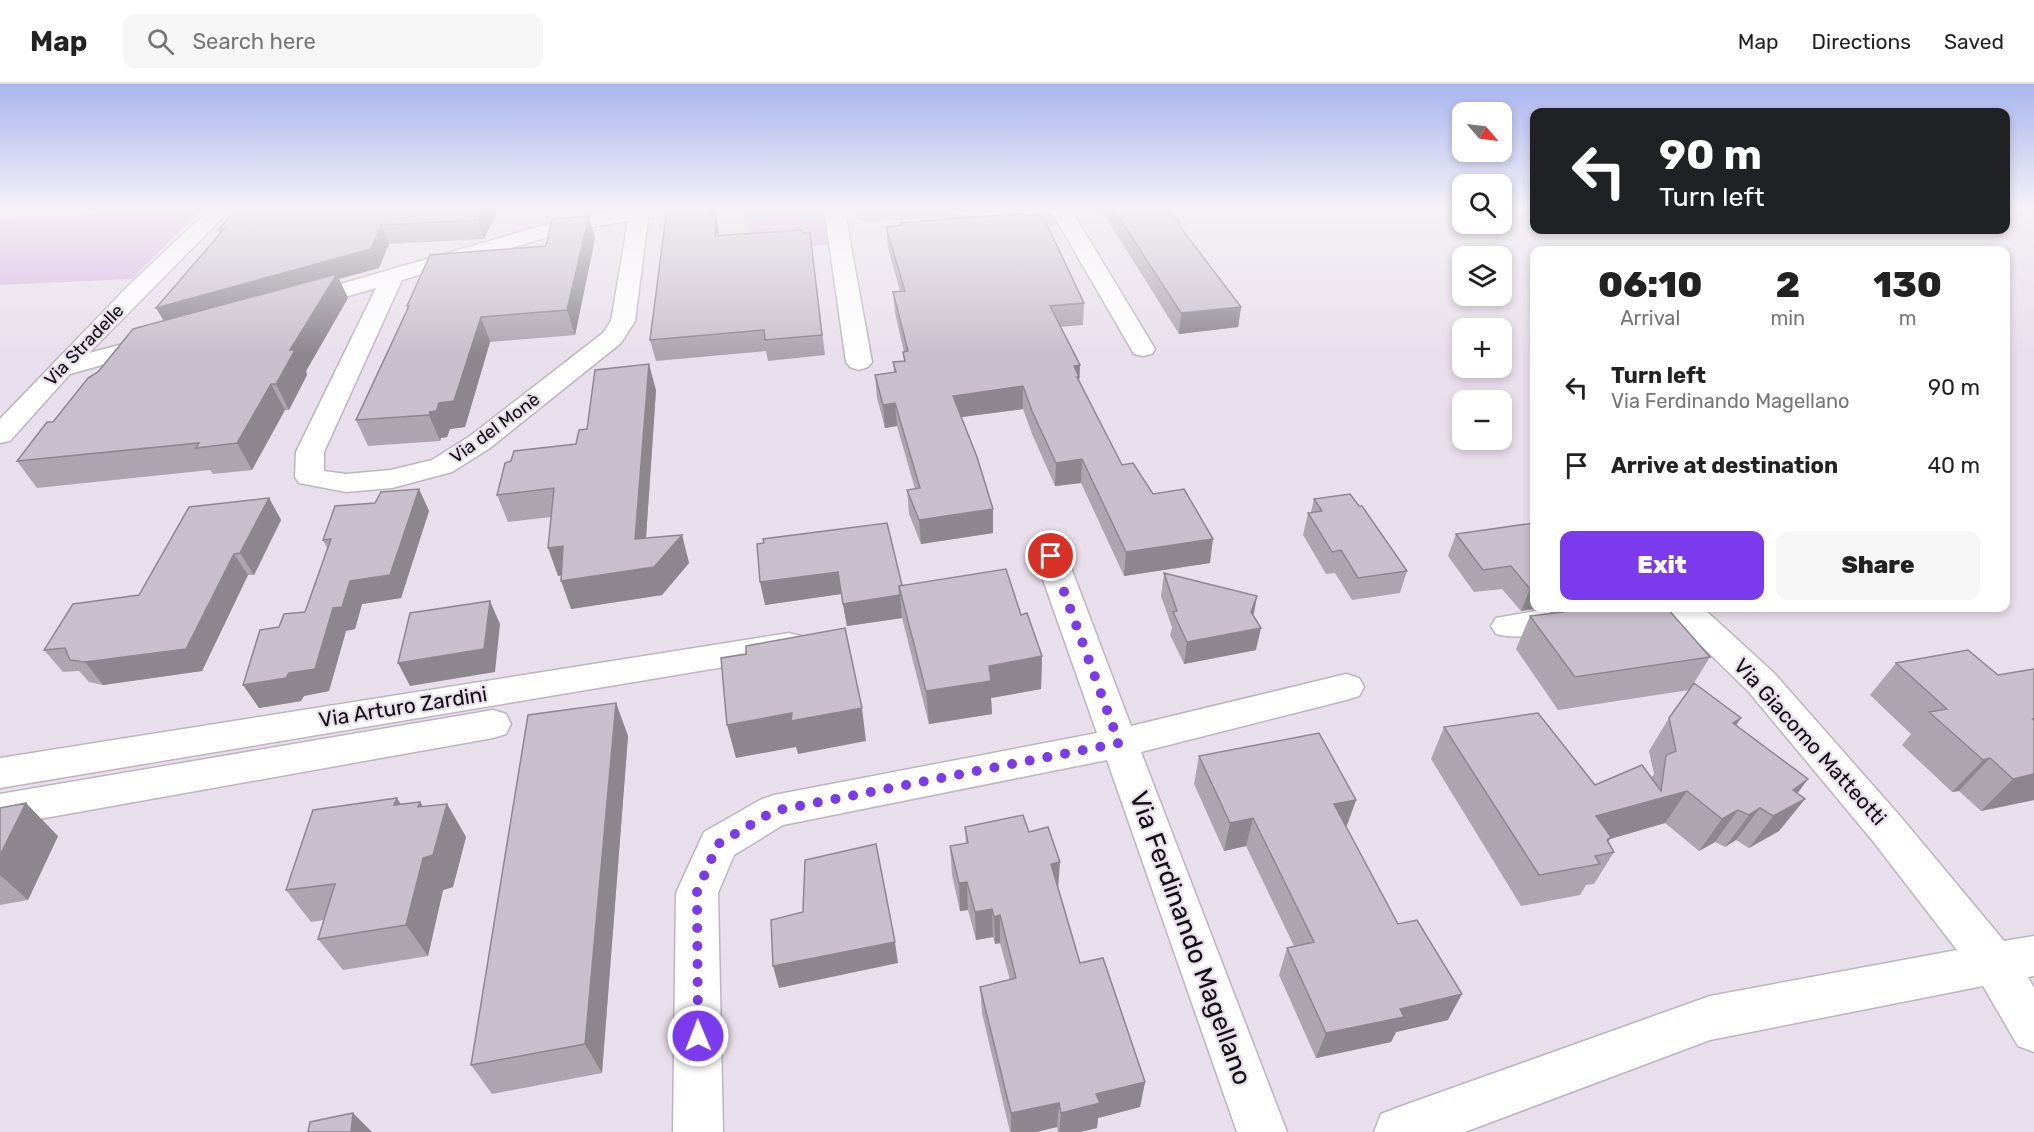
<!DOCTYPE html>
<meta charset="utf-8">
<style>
body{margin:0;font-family:Rubik,sans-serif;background:#f6f6f6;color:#222;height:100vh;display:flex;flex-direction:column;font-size:22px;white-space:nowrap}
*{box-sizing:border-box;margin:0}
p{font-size:20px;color:#767676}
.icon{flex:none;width:33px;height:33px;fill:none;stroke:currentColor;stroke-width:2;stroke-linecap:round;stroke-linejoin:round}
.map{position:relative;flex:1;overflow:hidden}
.details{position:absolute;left:1530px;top:162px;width:480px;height:366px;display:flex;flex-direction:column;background:#fff;border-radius:12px;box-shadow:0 3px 9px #0003}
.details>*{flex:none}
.guide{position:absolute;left:1530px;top:24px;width:480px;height:126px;border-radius:12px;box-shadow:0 3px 9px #0003;background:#202124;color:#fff;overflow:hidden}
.needle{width:39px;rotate:118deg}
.buttons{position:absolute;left:1452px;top:18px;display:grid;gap:12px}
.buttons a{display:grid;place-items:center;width:60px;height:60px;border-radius:12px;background:#fff;box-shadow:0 3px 9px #0003;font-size:30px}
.pin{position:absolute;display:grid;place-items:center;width:51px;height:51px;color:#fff;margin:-26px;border:3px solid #fff;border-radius:50%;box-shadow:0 2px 6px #0007}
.me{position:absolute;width:66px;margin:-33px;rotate:359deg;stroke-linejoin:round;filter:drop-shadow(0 0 4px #0008)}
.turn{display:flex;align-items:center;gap:21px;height:126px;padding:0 30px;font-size:27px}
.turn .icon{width:78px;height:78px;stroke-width:2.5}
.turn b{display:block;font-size:42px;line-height:51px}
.eta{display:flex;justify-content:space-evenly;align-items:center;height:102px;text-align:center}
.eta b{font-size:36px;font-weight:800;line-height:42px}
.button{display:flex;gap:12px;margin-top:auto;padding:12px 30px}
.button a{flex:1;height:69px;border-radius:12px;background:#7c3aed;color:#fff;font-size:24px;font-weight:800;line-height:69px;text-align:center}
.button a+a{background:#f6f6f6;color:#222}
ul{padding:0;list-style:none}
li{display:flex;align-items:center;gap:18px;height:78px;padding:0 30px}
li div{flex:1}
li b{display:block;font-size:22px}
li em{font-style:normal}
header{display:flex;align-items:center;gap:36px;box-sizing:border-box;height:84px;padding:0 30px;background:#fff;border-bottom:2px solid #e0e0e0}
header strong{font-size:28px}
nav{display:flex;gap:33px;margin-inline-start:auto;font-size:21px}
.search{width:420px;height:54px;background:#f6f6f6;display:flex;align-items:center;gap:15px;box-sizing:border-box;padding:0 21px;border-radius:12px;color:#767676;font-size:22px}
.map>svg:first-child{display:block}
.green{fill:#d8b5e1}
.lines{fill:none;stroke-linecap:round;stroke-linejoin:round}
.street-casing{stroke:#beb4c1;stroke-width:3}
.street{fill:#fff;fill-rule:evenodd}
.wall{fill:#ada4af}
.shaded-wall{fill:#8d868f}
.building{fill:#c9bfcc;stroke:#8d868f;stroke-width:1.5}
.route{stroke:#7c3aed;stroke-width:10;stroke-dasharray:0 18}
.labels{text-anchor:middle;stroke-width:4.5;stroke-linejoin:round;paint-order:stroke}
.far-street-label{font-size:18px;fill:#100d11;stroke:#e9dfec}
.street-label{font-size:21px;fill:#100d11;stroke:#e9dfec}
.near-street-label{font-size:26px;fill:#100d11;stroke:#e9dfec}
</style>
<header>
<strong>Map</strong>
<div class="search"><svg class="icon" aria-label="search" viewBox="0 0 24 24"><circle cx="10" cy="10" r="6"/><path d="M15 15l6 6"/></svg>Search here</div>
<nav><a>Map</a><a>Directions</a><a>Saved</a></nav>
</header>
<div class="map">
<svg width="2034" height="1048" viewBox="0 0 2034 1048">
<rect width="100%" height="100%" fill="#e9dfec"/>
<path class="green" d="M202,124l-70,71 -132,6v-66z
M801,124h24l4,5 5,31 -84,8 -6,-38z
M860,124h33l110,11 51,-2 9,7 -89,8 -23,-8 -3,-7 -79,5 -12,-3 -2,-5z"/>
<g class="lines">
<g class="street-casing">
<path id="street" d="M211,124h21l-143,145 68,-18 9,2 3,5 -3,5 -96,27 -60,67 -10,2v-24l128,-133z
M634,124h84l-3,4 -7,2 -60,4 -13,103 -14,22 -131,105 -38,24 -60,16 -46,4 -47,-9 -4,-6 1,-25 80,-164 -76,22 -8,-2 -4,-5 4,-5 270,-78zM628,137l-17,100 -8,12 -133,103 -38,24 -41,10 -45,4 -22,-3v-19l78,-172 170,-50z
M824,124h20l28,154 -4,5 -9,3 -9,-3 -4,-5z
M946,124h124l85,141 -3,5 -9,2 -9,-2 -81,-140c-34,2 -71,7 -104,-2z
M1051,463l11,3 5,7 64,169 215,-52 13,4 5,9 -5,9 -13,4 -205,52 146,380h-50l-130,-372 -324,65 -49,30 -16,38 5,239h-50l3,-239 28,-61 56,-32 14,-5 323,-62 -62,-176 5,-7z
M1553,524h29l7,8 -5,8c-23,7 -65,17 -88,10l-5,-8 5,-8z
M1610,524h93l71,65 126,143 104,125 30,-5v40l-6,1 6,11v64l-16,-6 -35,-60 -273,54 -245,92h-91l7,-18 18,-7 311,-111 247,-46 -85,-110 -124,-149 -71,-69 -51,-2 -12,-3z
M789,549l12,3 5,9 -5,9 -801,134v-30z
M493,626l13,4 5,10 -5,10 -13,4 -493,88v-32z"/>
</g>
<use href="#street" class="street"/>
</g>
<path class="wall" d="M499,124l-15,31 -95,5 -10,24 -40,11 9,19 -42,73 1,4 -18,35h-4l-33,60 -39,4 -3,-4 -173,18 -20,-27 81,-89 66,-51 56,-87 -2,-4z
M713,124l1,7h2l3,21 91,-3 15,122 -57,6 -2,-10 -110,10 -6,-21z
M1100,124h67l13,15 -1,3 62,81 -3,20 -59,7z
M1025,132l59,87 -1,22 -23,2 20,38 -1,16 43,84 31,29 57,69 -86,13 -43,-93 -26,3 -23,-52 -9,-25 -62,8 32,92v24l-72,11 -12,-30 -2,-24 8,-1 -18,-63 -12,2 -8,-30 -2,-23 19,-3 -1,-10 11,-1 -1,-9h1l-9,-39 -2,-21 7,-1 -12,-43 -2,-21z
M595,155l-20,96 -85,7 -25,85 -15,2 -3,8 -6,1 -1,3 -72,5 -12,-26 52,-111 -1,-3 139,-60z
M656,306l-10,148 36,-3 7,28 -27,32 -91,14 -10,-34 -3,1 -7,-59 -43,5 -11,-27 79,-51 11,-15z
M419,405l10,22 -28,87 -39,6 -7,25 -9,2 -17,60 -25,5 -3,5 -42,7 20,-81 26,-15 22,-64 -4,-8 52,-37z
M269,414l12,22 -27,55h-6l-46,96 -99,14 -14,-3 -10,-11 -16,1 -19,-22 95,-55z
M1314,415l93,72 -7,22 -48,7 -17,-27 -9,1 -23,-39 5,-22 3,-1z
M1534,439v85l-13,3 -19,-22 -28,3 -26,-36 8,-22z
M764,459l138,42 119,30 21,41 -1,33 -50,9 1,16 -63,10 -27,-106 -55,8 -6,-32 -76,11z
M1164,489l89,43 3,34 -72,14 -14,-29 2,-8 -11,-31z
M1552,524h115l43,49 -16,26 42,42 72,54 -11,15 8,5 -26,32 -30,17 -13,-8 -11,7 -10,-5 -16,9 -34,-28 -55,16 -2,3 6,10 -20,32 -8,1 -6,10 -59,11 -90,-147 13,-32 151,58 56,-7 3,-4 -5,-23 20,-33 20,-28 -131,20 -42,-61 14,-33 19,-2z
M1896,579l102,12 36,-6v131l-53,11 -22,-20 -7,1 -50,-47 9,-11 -41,-39z
M616,619l12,33 -26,337 -110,21 -21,-29z
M1199,672l157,44 -10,27 102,193 -52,12 -5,10 -75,16 -37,-83 8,-27 7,-2 -48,-100 -22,5 -30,-67z
M420,718l3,5 24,-3 19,33 -13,50 -10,3 -15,66 -85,14 -25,-31 6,-19 -13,2 -25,-32 115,-86z
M0,724l58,28 -30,64 -28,5z
M965,743l64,5 29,57 22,74 65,119 -5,25 -42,11 -1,10 -17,4h-22l-1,-5 -21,5h-26l-28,-119 -2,-26 30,-7 -10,-37 -5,1 -2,-7 -17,3 -8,-30 -8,1 -8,-36 -2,-29 16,-3z"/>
<path class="shaded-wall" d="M484,124h15l-15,31 -6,-19z
M711,124h2l2,13 1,-6 3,19v21l-9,-39z
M589,132l6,23 -20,96 -8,-25z
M381,141l8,19 -10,24 -40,11 9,19 -42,73 1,4 -18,35 -13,-26 14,-34 -122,-22 -12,-20z
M1241,223l-3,20 -59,7 2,-21z
M481,233l9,25 -25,85 -15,2 -3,8 -6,1 -1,3 -11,-26 1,-3z
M649,280l7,26 -12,177 -9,-28z
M1080,281l-2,35 -4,-34z
M271,300l14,26 -33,60 -15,-27z
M1023,302v23l-69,9 -1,-22z
M895,319l2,23 -12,2 -2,-23z
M1082,375l-1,24 -26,3 1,-23z
M419,405l10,22 -28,87 -39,6 -7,25 -9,2 -17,60 -25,5 -3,5 -42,7 -16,-23 90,-77 17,-27z
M269,414l12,22 -27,55 -14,-22z
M993,425v24l-72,11 -2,-24z
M682,451l7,28 -27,32 -91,14 -10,-28z
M1213,455l-3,24 -86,13 2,-24z
M563,462l10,27 -15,3 -10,-28z
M234,470l14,21 -46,96 -99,14 -18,-23z
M838,488l3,22 -76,11 -5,-23z
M1534,504v20h9l-22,3 9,-22z
M900,511l2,23 -55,8 -4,-22z
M1257,512l-4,23 8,9 -5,22 -72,14 3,-22 64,-30z
M490,517l10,23 -5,48 -85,14 -12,-23z
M1042,572l-1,33 -50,9 1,16 -63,10 -3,-33 63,-25z
M616,619l12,33 -26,337 -17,-29z
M862,624l4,33 -68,13 -2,-7 -60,11 -9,-33 65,-12z
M1741,634l-22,33 14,-28z
M1990,674l-31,33 -7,1 31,-32z
M2034,690v26l-53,11 32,-32z
M1808,695l-24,32 21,-12 -26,32 -30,17 44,-58z
M1687,707l-22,32 -55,16 -10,16 7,-15 -11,-24z
M397,714l20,32 -23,-25z
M1356,716l-10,28 -12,-24z
M420,718l19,32 8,-30 19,33 -13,50 -10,3 -15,66 -22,-31 12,-118z
M26,719l32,33 -30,64 -28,-25v-20z
M1760,724l-24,32 -11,7 24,-32z
M1738,726l-23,32 -16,9 23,-32z
M1253,734l-7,28 -22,5 6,-28z
M1060,778l-2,28 -7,-26z
M967,798l1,28 -8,1 -1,-28z
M992,825l1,28 -17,3 -1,-28z
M1000,831v28l-5,1 -1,-27z
M895,858l3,21 -119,25 -6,-22z
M1462,910l-14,26 -52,12 -5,10 -75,16 10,-25 74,-24z
M1145,998l-5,25 -42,11 -1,10 -17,4h-21l2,-19 35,-19z
M1059,1019l-2,24 -21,5h-25v-19z
M353,1029l19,19h-21z"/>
<path class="building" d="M238,124h246l-6,12 -97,5 -10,24 -215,59 68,-79 -6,1z
M667,124h44l-1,8 6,-1 -1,21 87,-6 1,3h7l12,102 -57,5 -1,-10 -114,10z
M1113,124h54l13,15 -2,1 63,83 -60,6z
M1024,129l1,3 17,-2 42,89 -34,3 30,59 -6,1 5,11h-2l45,88 11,-2 20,31 31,-5 29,50 -87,13 -44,-93 -26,4 -24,-52 -9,-25 -70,10 24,61 16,52 -74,11 -12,-30 13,-2 -25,-85 -12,2 -8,-30 21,-3 -3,-10 12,-1 -2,-9 5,-1 -15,-59 12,-1 -19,-64 16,-2 -1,-2z
M589,132l-22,94 -86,7 -27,84 -15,2 -3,8 -6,1 -1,3 -73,5 53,-114h-2l23,-51 116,-9 6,-27z
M337,190l-47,76h5l-19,34h-5l-34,59 -41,5 3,-5 -182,18 30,-39h6l35,-44 10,-6 35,-43z
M649,280l-14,175 47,-4 -28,32 -93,14 2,-35 -15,2 6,-60 -57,7 8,-32 6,-2 3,-10 62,-7 3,-14 8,-1 8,-59z
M419,405l-29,86 -40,6 -8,26 -9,1 -18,61 -26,4 -3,5 -43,7 17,-55 19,-3 5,-13 21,-2 26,-73 -8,1 12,-34 40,-3 6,-11z
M1350,410l9,12h3l45,65 -49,7 -17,-28 -9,2 -24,-39 14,-2 -8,-12z
M269,414l-29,55 -6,1 -48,95 -101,13 -15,-2 -5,-12 -21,2 29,-46 66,-9 50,-88z
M887,439l15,62 -3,1 1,9 -57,9 -5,-32 -78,10 -3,-38 7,-1 -1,-4z
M1534,439v65l-4,1 -19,-23 -28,4 -27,-36z
M1006,485l15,46 6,-2 15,43 -53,10 2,15 -65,10 -27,-105z
M1164,489l93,23 -6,16 10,16 -74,14 -14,-30 4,-1z
M490,517l-6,48 -86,14 12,-50z
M1559,524h108l43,49 -135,20 -45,-61 33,-4z
M845,544l17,80 -71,13 1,-8 -65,12 -6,-67 25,-4v-8z
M1968,566l30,25 36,-6v50h-2l2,1v54l-21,5 -23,-21 -7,2 -54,-48 18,-3 -51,-46z
M1694,599l47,35 -8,5 75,56 -15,11 12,9 -32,17 -13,-8 -11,7 -11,-5 -16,9 -35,-28 -91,25 15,21 -4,3 7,12 -19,4 5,8 -61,11 -95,-148 94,-14 57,72 47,-20 19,26 5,-36 10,-4 -7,-33z
M616,619l-31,341 -114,21 57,-350z
M1319,649l37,67 -22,4 64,120 19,-4 45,74 -62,15 4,8 -78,16 -39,-85 27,-6 -61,-124 -23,5 -31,-67z
M397,714l-3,7 26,-3 -2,5 29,-3 -14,51 -10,3 -17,67 -88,14 17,-55 -49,6 27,-80z
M26,719l-26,52v-47z
M1023,731l6,17 19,-5 12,35 -9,2 29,99 23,-5 42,124 -49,12 4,9 -39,10 -2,-10 -48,10 -31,-126 36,-9 -16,-63 -6,2 -2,-8 -17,3 -8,-30 -8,1 -9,-37 18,-3 -3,-16z
M876,760l19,98 -122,24 -2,-46 32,-8 2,-52z
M353,1029l-2,19h-43l2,-10z"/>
<linearGradient id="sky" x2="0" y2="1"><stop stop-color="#a9b5ee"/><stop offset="0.46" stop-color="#f5f1f6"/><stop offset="1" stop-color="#f5f1f6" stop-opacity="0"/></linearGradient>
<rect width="2034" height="270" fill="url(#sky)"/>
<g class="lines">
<path class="route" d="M698,952l-1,-144 21,-48 56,-33 345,-68 -68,-187"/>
</g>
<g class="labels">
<g class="far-street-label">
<text transform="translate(84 261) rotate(-46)" y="6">Via Stradelle</text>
<text transform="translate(495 344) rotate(-36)" y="6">Via del Monè</text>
</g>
<g class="street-label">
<text transform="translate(403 623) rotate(-9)" y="7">Via Arturo Zardini</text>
<text transform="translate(1810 658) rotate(48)" y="7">Via Giacomo Matteotti</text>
</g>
<g class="near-street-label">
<text transform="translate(1191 854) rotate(70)" y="9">Via Ferdinando Magellano</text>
</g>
</g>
</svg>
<div class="buttons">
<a><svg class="needle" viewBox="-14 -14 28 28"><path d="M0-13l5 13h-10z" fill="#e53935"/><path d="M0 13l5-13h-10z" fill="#767676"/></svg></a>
<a><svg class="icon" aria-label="search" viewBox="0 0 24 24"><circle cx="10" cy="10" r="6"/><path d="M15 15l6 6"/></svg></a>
<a><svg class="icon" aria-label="layers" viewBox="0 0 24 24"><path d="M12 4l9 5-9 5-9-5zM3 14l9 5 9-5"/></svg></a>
<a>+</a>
<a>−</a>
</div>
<div class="pin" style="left:1051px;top:472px;background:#d93025"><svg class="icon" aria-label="arrive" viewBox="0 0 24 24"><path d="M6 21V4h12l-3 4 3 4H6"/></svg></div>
<svg class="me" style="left:698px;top:952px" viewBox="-20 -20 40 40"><circle r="17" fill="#7c3aed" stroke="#fff" stroke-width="3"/><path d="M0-11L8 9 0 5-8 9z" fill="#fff"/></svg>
<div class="guide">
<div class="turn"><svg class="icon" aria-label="left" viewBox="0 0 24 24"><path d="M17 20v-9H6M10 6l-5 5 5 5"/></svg><div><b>90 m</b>Turn left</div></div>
</div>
<section class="details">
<div class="eta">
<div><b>06:10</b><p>Arrival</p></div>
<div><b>2</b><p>min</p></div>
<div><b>130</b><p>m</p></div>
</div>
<ul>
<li><svg class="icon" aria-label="left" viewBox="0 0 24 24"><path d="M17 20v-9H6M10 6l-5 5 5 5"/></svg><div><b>Turn left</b><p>Via Ferdinando Magellano</p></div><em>90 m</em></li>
<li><svg class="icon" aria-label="arrive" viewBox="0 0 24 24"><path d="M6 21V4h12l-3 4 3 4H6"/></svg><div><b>Arrive at destination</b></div><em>40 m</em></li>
</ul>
<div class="button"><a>Exit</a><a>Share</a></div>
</section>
</div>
